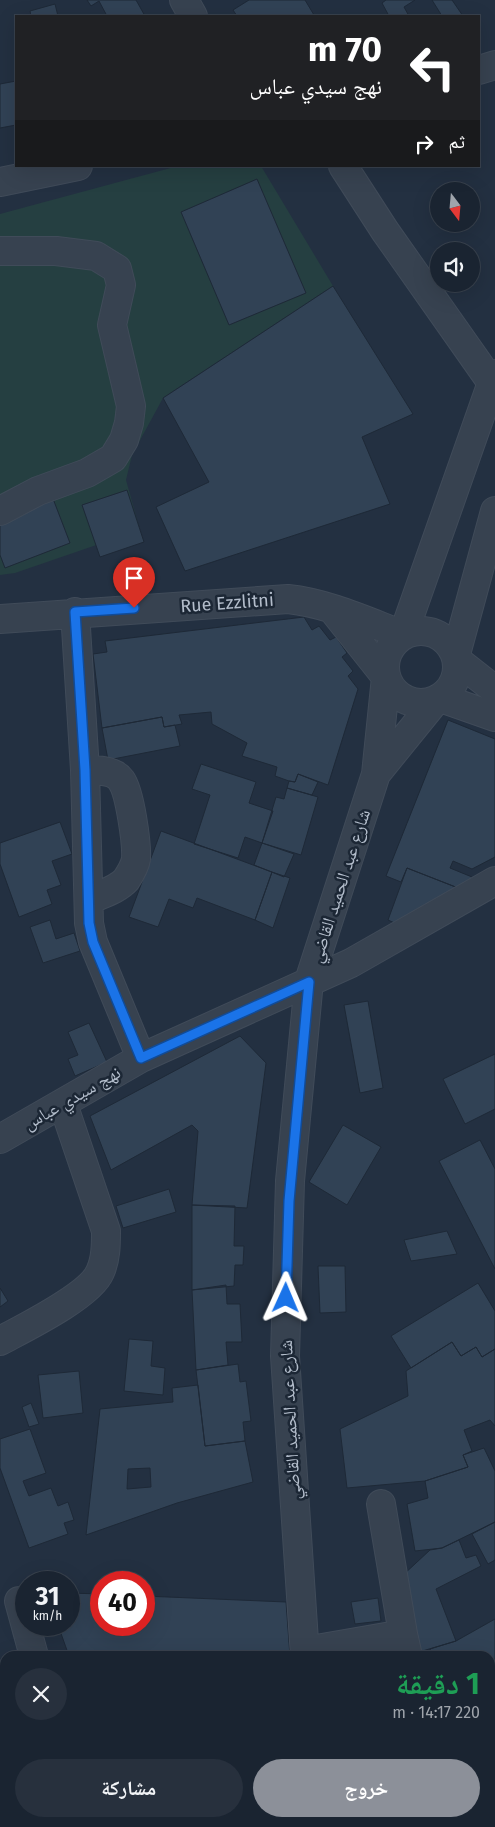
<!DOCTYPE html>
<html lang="ar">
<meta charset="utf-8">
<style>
body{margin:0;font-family:"Fira Sans","Noto Naskh Arabic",sans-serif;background:#27303d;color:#f1f3f6;direction:rtl;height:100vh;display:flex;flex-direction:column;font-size:19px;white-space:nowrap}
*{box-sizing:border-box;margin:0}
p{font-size:16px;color:#9fa4ab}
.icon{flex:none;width:28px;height:28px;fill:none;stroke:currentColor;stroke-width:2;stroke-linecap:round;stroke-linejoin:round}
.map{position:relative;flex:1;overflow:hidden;direction:ltr}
.drawer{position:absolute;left:0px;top:1651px;width:495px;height:176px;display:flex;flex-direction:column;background:#1a2431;border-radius:15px 15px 0 0;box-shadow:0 5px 20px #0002,0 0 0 1px #38414d;direction:rtl}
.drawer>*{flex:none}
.guide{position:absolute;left:15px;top:15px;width:465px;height:152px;border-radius:0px;box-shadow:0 5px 20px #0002,0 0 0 1px #38414d;direction:rtl;background:#202124;color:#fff;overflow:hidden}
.needle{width:32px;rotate:164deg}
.fabs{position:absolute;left:430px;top:182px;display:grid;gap:10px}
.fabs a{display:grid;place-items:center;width:50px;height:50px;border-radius:50%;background:#1a2431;box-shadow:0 5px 20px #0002,0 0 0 1px #38414d;font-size:25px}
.speed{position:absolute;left:15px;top:1571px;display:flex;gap:10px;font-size:25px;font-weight:700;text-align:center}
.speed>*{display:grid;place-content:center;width:65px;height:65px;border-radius:50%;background:#1a2431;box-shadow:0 5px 20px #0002,0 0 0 1px #38414d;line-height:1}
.speed small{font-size:12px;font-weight:400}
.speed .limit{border:8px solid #d22;background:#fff;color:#111}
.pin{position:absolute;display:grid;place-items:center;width:42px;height:42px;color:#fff;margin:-51px -21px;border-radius:50% 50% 50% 0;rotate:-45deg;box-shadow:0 0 5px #0007}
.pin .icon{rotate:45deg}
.me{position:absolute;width:55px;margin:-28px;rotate:1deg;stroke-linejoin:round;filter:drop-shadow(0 0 4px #0008)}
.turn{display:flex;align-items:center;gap:18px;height:105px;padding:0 15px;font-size:22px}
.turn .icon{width:65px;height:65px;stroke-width:2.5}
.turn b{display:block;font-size:35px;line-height:42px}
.then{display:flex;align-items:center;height:48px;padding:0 15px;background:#0003;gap:10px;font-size:19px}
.round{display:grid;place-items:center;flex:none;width:52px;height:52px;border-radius:26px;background:#27303d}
.headline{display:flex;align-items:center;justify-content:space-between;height:85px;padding:0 15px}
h1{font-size:30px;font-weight:700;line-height:38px;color:#1e9e55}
.primary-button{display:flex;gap:10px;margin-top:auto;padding:10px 15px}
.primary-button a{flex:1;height:58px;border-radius:30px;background:#8c9099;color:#fff;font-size:20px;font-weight:700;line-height:58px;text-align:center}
.primary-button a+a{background:#27303d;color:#f1f3f6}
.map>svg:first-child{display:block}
.green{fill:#253f41}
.building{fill:#314255;stroke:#1e2937;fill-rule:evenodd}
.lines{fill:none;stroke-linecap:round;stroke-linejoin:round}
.minor-casing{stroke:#404b59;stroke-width:30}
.minor{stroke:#374250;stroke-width:28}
.route-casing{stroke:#114b97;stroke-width:12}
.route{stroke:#1a73e8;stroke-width:9}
.labels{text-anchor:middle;stroke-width:5;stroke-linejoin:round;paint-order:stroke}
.street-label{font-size:18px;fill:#b3bdcb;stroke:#1c2735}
</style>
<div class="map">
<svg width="495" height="1827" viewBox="0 0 495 1827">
<rect width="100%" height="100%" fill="#233041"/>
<path class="green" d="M178,166h83l72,120 -170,112 -31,57 -6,25 14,50 -125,43 -15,2v-361z"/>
<path class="building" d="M87,0h49l9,16h-38l-8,-15 -8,5z
M249,0h56l9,15 -77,1 -4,-6z
M386,0h29l-11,7 5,9h-20l-7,-13z
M432,0h20l11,16h-21z
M55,4l3,12h-27l-1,-5z
M16,81v44l-16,3v-44z
M257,179l49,114 -77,32 -48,-113z
M333,286l80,128 -51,23 28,67 -205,67 -29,-64 53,-25 -46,-84z
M127,490l17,52 -44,15 -18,-52z
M52,496l18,47 -65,25 -5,-13v-32l25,-9 -2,-6z
M304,617l8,13 7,-4 11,14 6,-3 11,16 -5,4 11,14 -5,5 10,13 -30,96 -30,-11 -3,8 -6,-1 -14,-5 2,-9 -35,-11 5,-13 -35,-19 -1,-12 -32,3 3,9 -18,3 -2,-10 -60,11 -9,-74 14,-2 -2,-11z
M162,717l2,10 11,-2 5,21 -72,14 -6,-32z
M448,720l47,19v118l-23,12 -19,-8 -3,7 22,9 -6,14 -59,-23 -6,14 -15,-6z
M201,764l55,18 -7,21 24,8 -11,32 -17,-6 -7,21 -44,-14 16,-49 -18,-6z
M298,774l20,8 -6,13 -25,-7 2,-7 6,1z
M287,788l31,9 -17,58 -39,-12 14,-46 8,2z
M60,822l12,32 -20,7 9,24 -14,5 5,14 -33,13 -19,-53v-21z
M161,831l111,41 -17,48 -58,-22 -4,10 -24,-9 -11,28 -29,-10z
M262,843l32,11 -10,23 -30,-12z
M407,868l51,20 -57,38 -13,-6z
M272,872l18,6 -17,50 -18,-8z
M50,920l6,19 18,-6 6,18 -37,12 -13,-36z
M368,1001l15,87 -23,5 -16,-88z
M89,1023l18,39 -32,14 -7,-17 10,-4 -10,-23z
M240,1036l26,27 -19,145 -55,-3 6,-74 -6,-6 -81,45 -21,-54z
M495,1054v55l-30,15 -22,-45z
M343,1125l38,22 -34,58 -38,-23z
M480,1140l15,29v100l-56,-108z
M169,1189l7,23 -53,16 -7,-22z
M192,1205l43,1 -1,40h10l-1,19h-8l-1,21 -42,4z
M447,1231l10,23 -46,7 -7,-21z
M318,1266h27l1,46 -26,1z
M478,1283l17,28v38l-13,8 -6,-10 -15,9 -9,-14 -41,26 -20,-32z
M226,1285l1,19h13l2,38h-16l2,23 -32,5 -4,-80z
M0,1288l8,13 -8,6z
M129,1339l24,2 -2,25 14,2 -2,27 -39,-4z
M452,1342l9,14 15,-9 6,10 13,-8v77l-5,-6 -26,10 8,21 -9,4 5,12 -43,14 -78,7 -7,-59 68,-33 -2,-25z
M238,1364l2,18 6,-1 5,40 -8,1 2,19 -40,5 -9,-76z
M79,1371l4,42 -40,5 -5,-43z
M198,1385l7,61 40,-5 8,41 -76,21 -91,32 14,-126 73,-7 -1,-14zM150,1468l1,19 -24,2 1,-20z
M31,1403l8,21 -10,3 -7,-20z
M30,1429l16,44 -23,8 6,15 22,-8 7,18 10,-4 6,18 -10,3 4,11 -39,14 -29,-80v-29z
M484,1448l11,23v51l-53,26 -27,3 -8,-47 21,-6 -3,-17 43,-14 -5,-12z
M495,1522v38l-7,4 -16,-30z
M459,1540l7,18 10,-3 5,11 -45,23 20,52 -37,11 -17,-76 28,-26 12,-2z
M69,1593l32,1v31h43v-29l142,6 4,54h-221l-11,-31h11z
M378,1598l3,23 -26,3 -4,-22z
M495,1619v45l-5,3v-11h-58l-2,-7 26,-8z
M44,1822h44l-9,5h-33z
M142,1822h7l2,5h-17z
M184,1822h70l-9,5h-59z
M364,1822h104l3,5h-114z"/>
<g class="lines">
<g class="minor-casing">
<path id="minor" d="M184,0l9,16
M479,70l16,-5
M343,166l42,65 107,152
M0,182l78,-16
M0,251h56l40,5 21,13 4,16 -9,40 19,81 -2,17 -5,17 -11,18 -26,15 -49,18 -38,20
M75,612l10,158 4,153 4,19 48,116
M0,619l288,-20c39,4 78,22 115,36l92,-261
M385 667a36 36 0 1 1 72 0a36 36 0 1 1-72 0Z
M456,654l39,-143
M458,661l37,29
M441,698l54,19
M85,770c11,0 29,0 36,10 9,12 16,64 15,79 -1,6 -6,15 -10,21 -9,10 -25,14 -37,20
M376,774l60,-74
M0,1139l141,-81 210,-95 144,-82
M0,1341c24,-13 90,-45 100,-69 6,-13 6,-28 6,-41l-43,-127
M381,1504l22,130
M19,1601l15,55
M305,1651l98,-17 5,22
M305,1656l-20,-300 5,-175 19,-200 67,-207 10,-97 -54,-68
M490,1701l5,-4
M0,1732l5,-3
M487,1822l2,5
M287,1827l7,-5"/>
</g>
<use href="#minor" class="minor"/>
</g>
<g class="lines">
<g class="route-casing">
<path id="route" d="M134,608l-59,4 10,158 4,153 4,19 48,116 168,-76 -20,219 -3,97"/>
</g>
<use href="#route" class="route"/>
</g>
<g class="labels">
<g class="street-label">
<text transform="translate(227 603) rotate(-4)" y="6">Rue Ezzlitni</text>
<text transform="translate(340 886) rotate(-72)" y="6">شارع عبد الحميد القاضي</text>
<text transform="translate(72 1098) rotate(-30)" y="6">نهج سيدي عباس</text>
<text transform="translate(290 1420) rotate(-93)" y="6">شارع عبد الحميد القاضي</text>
</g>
</g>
</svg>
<div class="fabs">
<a><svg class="needle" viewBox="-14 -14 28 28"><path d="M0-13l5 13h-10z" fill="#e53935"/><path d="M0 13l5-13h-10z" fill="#9fa4ab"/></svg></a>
<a><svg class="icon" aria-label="sound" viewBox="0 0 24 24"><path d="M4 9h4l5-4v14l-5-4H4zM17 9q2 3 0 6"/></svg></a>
</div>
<div class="speed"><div>31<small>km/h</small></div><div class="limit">40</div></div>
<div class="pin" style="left:134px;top:608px;background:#d93025"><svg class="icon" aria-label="arrive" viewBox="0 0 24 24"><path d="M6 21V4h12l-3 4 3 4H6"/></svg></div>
<svg class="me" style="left:286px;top:1298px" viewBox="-20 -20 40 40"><path d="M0-17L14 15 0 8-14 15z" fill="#1a73e8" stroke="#fff" stroke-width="4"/></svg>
<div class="guide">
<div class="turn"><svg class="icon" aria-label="left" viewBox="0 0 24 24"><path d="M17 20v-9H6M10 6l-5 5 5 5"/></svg><div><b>70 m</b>نهج سيدي عباس</div></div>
<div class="then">ثم<svg class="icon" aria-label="right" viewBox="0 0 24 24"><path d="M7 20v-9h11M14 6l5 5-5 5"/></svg></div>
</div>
<section class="drawer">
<div class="headline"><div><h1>1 دقيقة</h1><p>220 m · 14:17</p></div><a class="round"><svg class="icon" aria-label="close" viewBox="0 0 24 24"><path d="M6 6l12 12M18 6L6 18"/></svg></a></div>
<div class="primary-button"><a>خروج</a><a>مشاركة</a></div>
</section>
</div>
